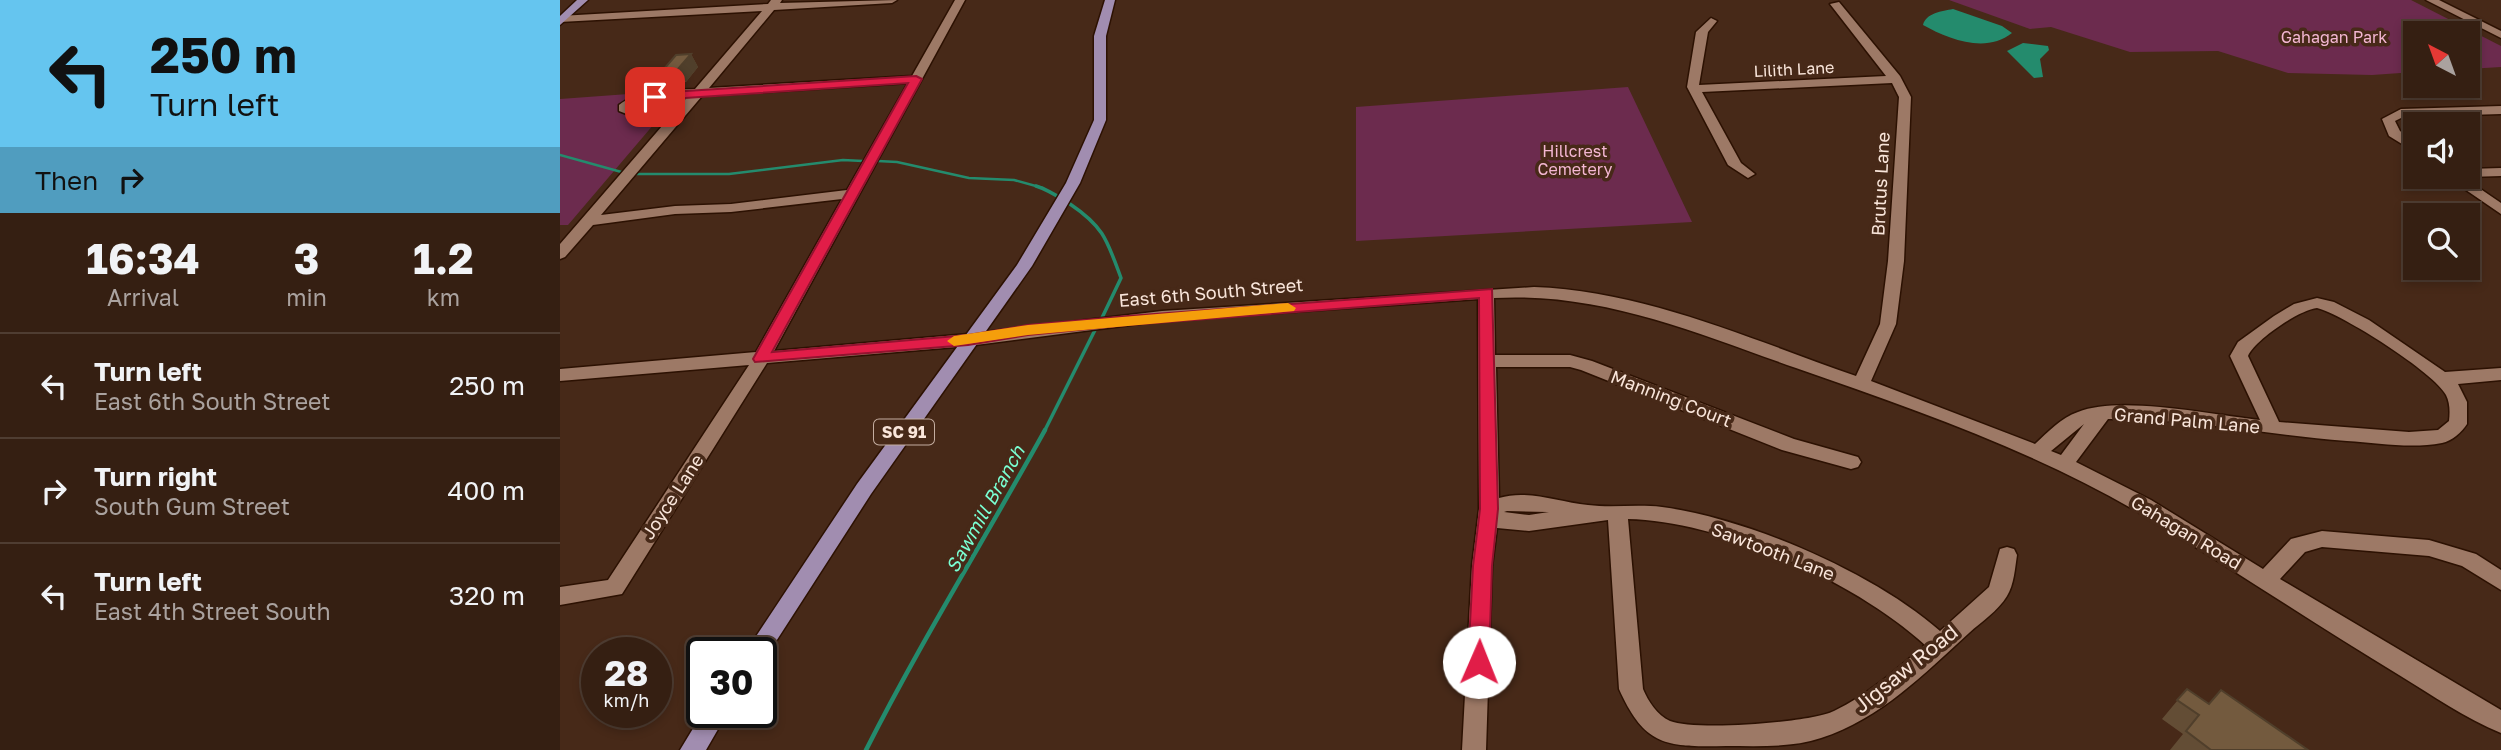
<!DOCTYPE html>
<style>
body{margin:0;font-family:"Golos Text",sans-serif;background:#3d271b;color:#f1f3f6;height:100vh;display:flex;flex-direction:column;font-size:26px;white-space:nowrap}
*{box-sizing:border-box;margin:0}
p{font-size:23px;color:#aaa29f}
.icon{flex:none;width:38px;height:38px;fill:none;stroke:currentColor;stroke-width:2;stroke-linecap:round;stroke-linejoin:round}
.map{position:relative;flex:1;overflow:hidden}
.sheet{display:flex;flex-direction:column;background:#351f12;width:560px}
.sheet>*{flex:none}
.guide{background:#65c5ef;color:#111;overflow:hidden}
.needle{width:46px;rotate:319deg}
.fabs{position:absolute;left:1843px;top:21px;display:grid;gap:14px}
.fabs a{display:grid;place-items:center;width:77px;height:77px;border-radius:0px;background:#351f12;box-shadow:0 4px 10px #0003,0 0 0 2px #4f3d32;font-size:35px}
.speed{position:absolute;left:21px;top:637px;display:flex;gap:14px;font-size:35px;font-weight:700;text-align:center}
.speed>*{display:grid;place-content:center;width:91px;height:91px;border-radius:50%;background:#351f12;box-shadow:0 4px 10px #0003,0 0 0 2px #4f3d32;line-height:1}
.speed small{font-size:18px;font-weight:400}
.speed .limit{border:4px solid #111;border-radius:10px;background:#fff;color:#111}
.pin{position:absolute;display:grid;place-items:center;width:60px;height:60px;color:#fff;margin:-30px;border-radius:14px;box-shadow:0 4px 10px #0006}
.me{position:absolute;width:77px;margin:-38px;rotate:1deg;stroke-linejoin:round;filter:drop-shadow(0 0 5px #0008)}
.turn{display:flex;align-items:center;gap:24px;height:147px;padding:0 35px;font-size:32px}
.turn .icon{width:91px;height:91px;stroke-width:2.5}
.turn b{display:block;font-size:49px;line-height:60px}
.then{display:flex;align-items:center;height:66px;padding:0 35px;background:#0003;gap:14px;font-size:26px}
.eta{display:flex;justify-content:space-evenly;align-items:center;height:119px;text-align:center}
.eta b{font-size:42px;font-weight:700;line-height:49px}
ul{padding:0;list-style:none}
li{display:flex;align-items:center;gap:21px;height:105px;padding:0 35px;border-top:2px solid #4f3d32}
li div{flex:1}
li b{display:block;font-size:26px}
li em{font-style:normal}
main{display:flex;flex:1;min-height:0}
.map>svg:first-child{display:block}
.green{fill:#6c2b4e}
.water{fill:#248b6d}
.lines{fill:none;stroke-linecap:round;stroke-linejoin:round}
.stream-far2{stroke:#248b6d;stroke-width:2.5}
.stream-far1{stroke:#248b6d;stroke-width:3.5}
.stream{stroke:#248b6d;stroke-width:4.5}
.minor-casing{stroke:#2c1102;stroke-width:3}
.major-casing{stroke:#2c1102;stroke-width:3}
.minor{fill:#9d7966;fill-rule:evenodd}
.major{fill:#a18db0;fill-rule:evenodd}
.wall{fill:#634d35}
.shaded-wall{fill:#503f2b}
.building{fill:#735a3e;stroke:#503f2b;stroke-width:2}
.route{fill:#e11d48;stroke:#92132f;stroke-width:2}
.slow{fill:#f59e0b}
.labels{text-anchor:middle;stroke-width:7;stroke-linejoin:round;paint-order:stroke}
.far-park-label{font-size:16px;fill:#f4b7d3;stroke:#472918}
.far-street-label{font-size:16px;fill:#f9e5da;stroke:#472918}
.shield{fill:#472918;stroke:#c4ada0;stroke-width:2}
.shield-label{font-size:16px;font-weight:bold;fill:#f9e5da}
.street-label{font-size:18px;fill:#f9e5da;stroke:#472918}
.water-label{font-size:19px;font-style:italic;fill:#7afed2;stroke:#472918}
.near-street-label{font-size:21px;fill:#f9e5da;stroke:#472918}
</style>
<main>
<section class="sheet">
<div class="guide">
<div class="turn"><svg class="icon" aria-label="left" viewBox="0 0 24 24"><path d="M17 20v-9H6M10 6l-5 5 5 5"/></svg><div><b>250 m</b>Turn left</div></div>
<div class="then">Then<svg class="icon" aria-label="right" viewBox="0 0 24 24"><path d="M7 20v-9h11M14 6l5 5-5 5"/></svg></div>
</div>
<div class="eta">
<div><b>16:34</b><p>Arrival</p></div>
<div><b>3</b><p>min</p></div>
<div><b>1.2</b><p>km</p></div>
</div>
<ul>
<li><svg class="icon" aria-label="left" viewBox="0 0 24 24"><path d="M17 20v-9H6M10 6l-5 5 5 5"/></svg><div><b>Turn left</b><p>East 6th South Street</p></div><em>250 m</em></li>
<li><svg class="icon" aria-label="right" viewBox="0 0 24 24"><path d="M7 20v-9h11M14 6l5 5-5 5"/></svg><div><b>Turn right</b><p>South Gum Street</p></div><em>400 m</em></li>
<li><svg class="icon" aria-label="left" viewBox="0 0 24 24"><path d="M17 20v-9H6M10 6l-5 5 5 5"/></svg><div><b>Turn left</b><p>East 4th Street South</p></div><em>320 m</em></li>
</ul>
</section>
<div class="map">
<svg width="1941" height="750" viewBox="0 0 1941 750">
<rect width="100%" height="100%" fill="#472918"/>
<path class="green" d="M1389,0h462l90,46v21l-33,2v-36h-53v39l-43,3 -84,-2 -70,-22 -88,1 -79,-25 -21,2z
M1068,87l64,135 -336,19v-134z
M123,90l-115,135h-8v-126z"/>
<path class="water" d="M1393,9l49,17 10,7c-26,21 -64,6 -89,-8 3,-12 19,-14 30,-16z
M1463,43l25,3 1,4 -9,9 3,18 -9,1 -27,-27z"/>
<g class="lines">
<path class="stream-far2" d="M0,155l65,18
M318,161l19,1 72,16 45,2 29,8
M73,174h96l114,-14 20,1"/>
<path class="stream-far1" d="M476,186c13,4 23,11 34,18 34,23 37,36 51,74l-21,44
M484,432l52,-104"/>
<path class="stream" d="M306,750c55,-109 120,-213 179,-320"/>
<g class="minor-casing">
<path id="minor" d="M211,0h11l-2,3 117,-3 -5,3 -118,7 -65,78 203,-12 43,-76h10l-191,351 194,-17 194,-23 372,-24c112,4 218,53 322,89l24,-52 8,-63 11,-164 -7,-14 -190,9 39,71 14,11 -7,4 -20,-13 -41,-78 9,-55 15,-14 6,3 -9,11 -9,53 187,-9 -56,-72 9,-2 61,74 11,21 -7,164 -8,63 -25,57 164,63c13,-12 26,-26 43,-32 42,-17 135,3 182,8l-30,-64 8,-14 36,-26 20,-12 23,-6 17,4 35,18 76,52 56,-4v12l-43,4 9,18v22c-5,8 -15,17 -25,19 -31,6 -64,0 -95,-2 -79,-6 -160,-23 -239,-22l-32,43 75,38 112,69 28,-30 31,-8 107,9 47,14 25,16v20l-39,-24 -33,-10 -107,-9 -17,5 -25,27 221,131v23c-35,-14 -69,-38 -102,-58 -81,-49 -160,-102 -241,-151 -112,-69 -238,-113 -362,-156 -100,-35 -194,-76 -302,-70l1,57h75l22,6 202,78 64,18 3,5 -3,5 -7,2 -69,-19 -201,-80 -11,-3h-74l3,131c29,-9 59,4 89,7 24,3 49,-1 74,2 88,12 212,66 278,124l49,-44 11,-38 7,-2 7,2 3,6c-2,13 -3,30 -10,41 -9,15 -26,26 -38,37 -45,41 -89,86 -148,105 -30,10 -64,8 -95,8 -59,1 -81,1 -107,-57l-11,-169 -79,11 -32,-3 -5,38 -6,184h-24l10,-184 7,-57 -1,-210 -316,22 -194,25 -201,17 -145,231 -62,11v-18l48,-7 141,-215 -189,16v-12l196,-17 86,-153 -111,13 -56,2 -82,11 -28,32 -5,2v-15l109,-126h-32l-18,-7v-6c19,-15 53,-15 76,-16l67,-78 -202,11v-6l208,-12zM348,83l-61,107 -116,14 -56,2 -74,9 101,-119zM128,96l-12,15h-32l-12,-3 34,-10zM1757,308c25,6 118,65 129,87 4,8 4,17 3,26l-11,9 -29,2 -130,-10 -31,-66c7,-16 51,-46 69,-48zM1524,424l-23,31 -10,-4zM947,511l41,1h1l-20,3 -25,-3zM1068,519c94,2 228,63 297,126 -28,24 -57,50 -91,66 -25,12 -140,20 -164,10 -13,-6 -22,-20 -27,-32z
M1866,0h13l62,31v7z
M1941,106v8l-98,3 -8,4 5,10 15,11v10l-26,-16 -7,-17 19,-10z
M1941,168v8l-33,1h-2l2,-8z
M1887,177h16l38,26v11z"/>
</g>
<g class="major-casing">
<path id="major" d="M17,0h11l-28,25v-9z
M545,0h10l-9,36v84l-26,63 -48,83 -161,228 -107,166 -3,1v-8h-16l112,-169 160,-219 49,-82 28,-63v-84z
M143,712h25l-22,38h-26z"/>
</g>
<use href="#minor" class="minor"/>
<use href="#major" class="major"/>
</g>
<path class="wall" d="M131,54l7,13 -12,15 -15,1 -8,-13z
M1627,689l22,15 99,46h-138l13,-16 -21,-15z"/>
<path class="shaded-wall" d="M131,54l7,13 -12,15 -8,-13z"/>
<path class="building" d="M131,54l-13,15 -15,1 13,-15z
M1627,689l22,15 12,-14 87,60h-97l-25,-19 13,-16 -22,-15z"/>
<path class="route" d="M356,76l6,3 -150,273 196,-17 60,-10 100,-9 364,-27 6,220 -6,57 -3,96 -3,6 -7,3 -8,-3 -3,-6 5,-96 7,-57 -1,-211 -351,27 -100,10 -60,10 -213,17 -2,-3 155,-276 -253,17 -6,-3 6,-4z"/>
<path class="slow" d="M728,303l8,5 -2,3 -266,24 -74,11 -7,-5 7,-5 74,-11z"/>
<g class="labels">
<g class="far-park-label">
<text x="1774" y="43">Gahagan Park</text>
<text x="1015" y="157">Hillcrest<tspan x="1015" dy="18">Cemetery</tspan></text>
</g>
<g class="far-street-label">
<text transform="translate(1234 69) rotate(-3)" y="6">Lilith Lane</text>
</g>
<rect class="shield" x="314" y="419.5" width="60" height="25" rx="5"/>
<g class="shield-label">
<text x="344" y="438">SC 91</text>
</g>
<g class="street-label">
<text transform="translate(1321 184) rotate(-87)" y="6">Brutus Lane</text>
<text transform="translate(651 293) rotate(-5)" y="6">East 6th South Street</text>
<text transform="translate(1111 399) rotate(21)" y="6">Manning Court</text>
<text transform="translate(1627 421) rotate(5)" y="6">Grand Palm Lane</text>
<text transform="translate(113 497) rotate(-57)" y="6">Joyce Lane</text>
<text transform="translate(1626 533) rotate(31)" y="6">Gahagan Road</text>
<text transform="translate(1213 552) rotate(21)" y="6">Sawtooth Lane</text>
</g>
<g class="water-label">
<text transform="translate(425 509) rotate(-61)" y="7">Sawmill Branch</text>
</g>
<g class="near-street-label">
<text transform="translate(1346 669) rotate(-39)" y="7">Jigsaw Road</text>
</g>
</g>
</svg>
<div class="fabs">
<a><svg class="needle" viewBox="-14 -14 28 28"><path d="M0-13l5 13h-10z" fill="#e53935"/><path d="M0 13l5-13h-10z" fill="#aaa29f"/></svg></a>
<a><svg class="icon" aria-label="sound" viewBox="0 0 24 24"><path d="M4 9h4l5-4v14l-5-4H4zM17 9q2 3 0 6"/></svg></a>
<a><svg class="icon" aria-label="search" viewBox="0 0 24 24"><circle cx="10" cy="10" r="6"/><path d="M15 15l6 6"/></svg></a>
</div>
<div class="speed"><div>28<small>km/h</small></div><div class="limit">30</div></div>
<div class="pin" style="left:95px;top:97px;background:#d93025"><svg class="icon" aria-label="arrive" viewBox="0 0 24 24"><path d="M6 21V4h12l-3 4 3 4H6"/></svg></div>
<svg class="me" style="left:919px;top:662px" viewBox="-20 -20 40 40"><circle r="19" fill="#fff"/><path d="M0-13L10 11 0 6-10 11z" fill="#e11d48"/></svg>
</div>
</main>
